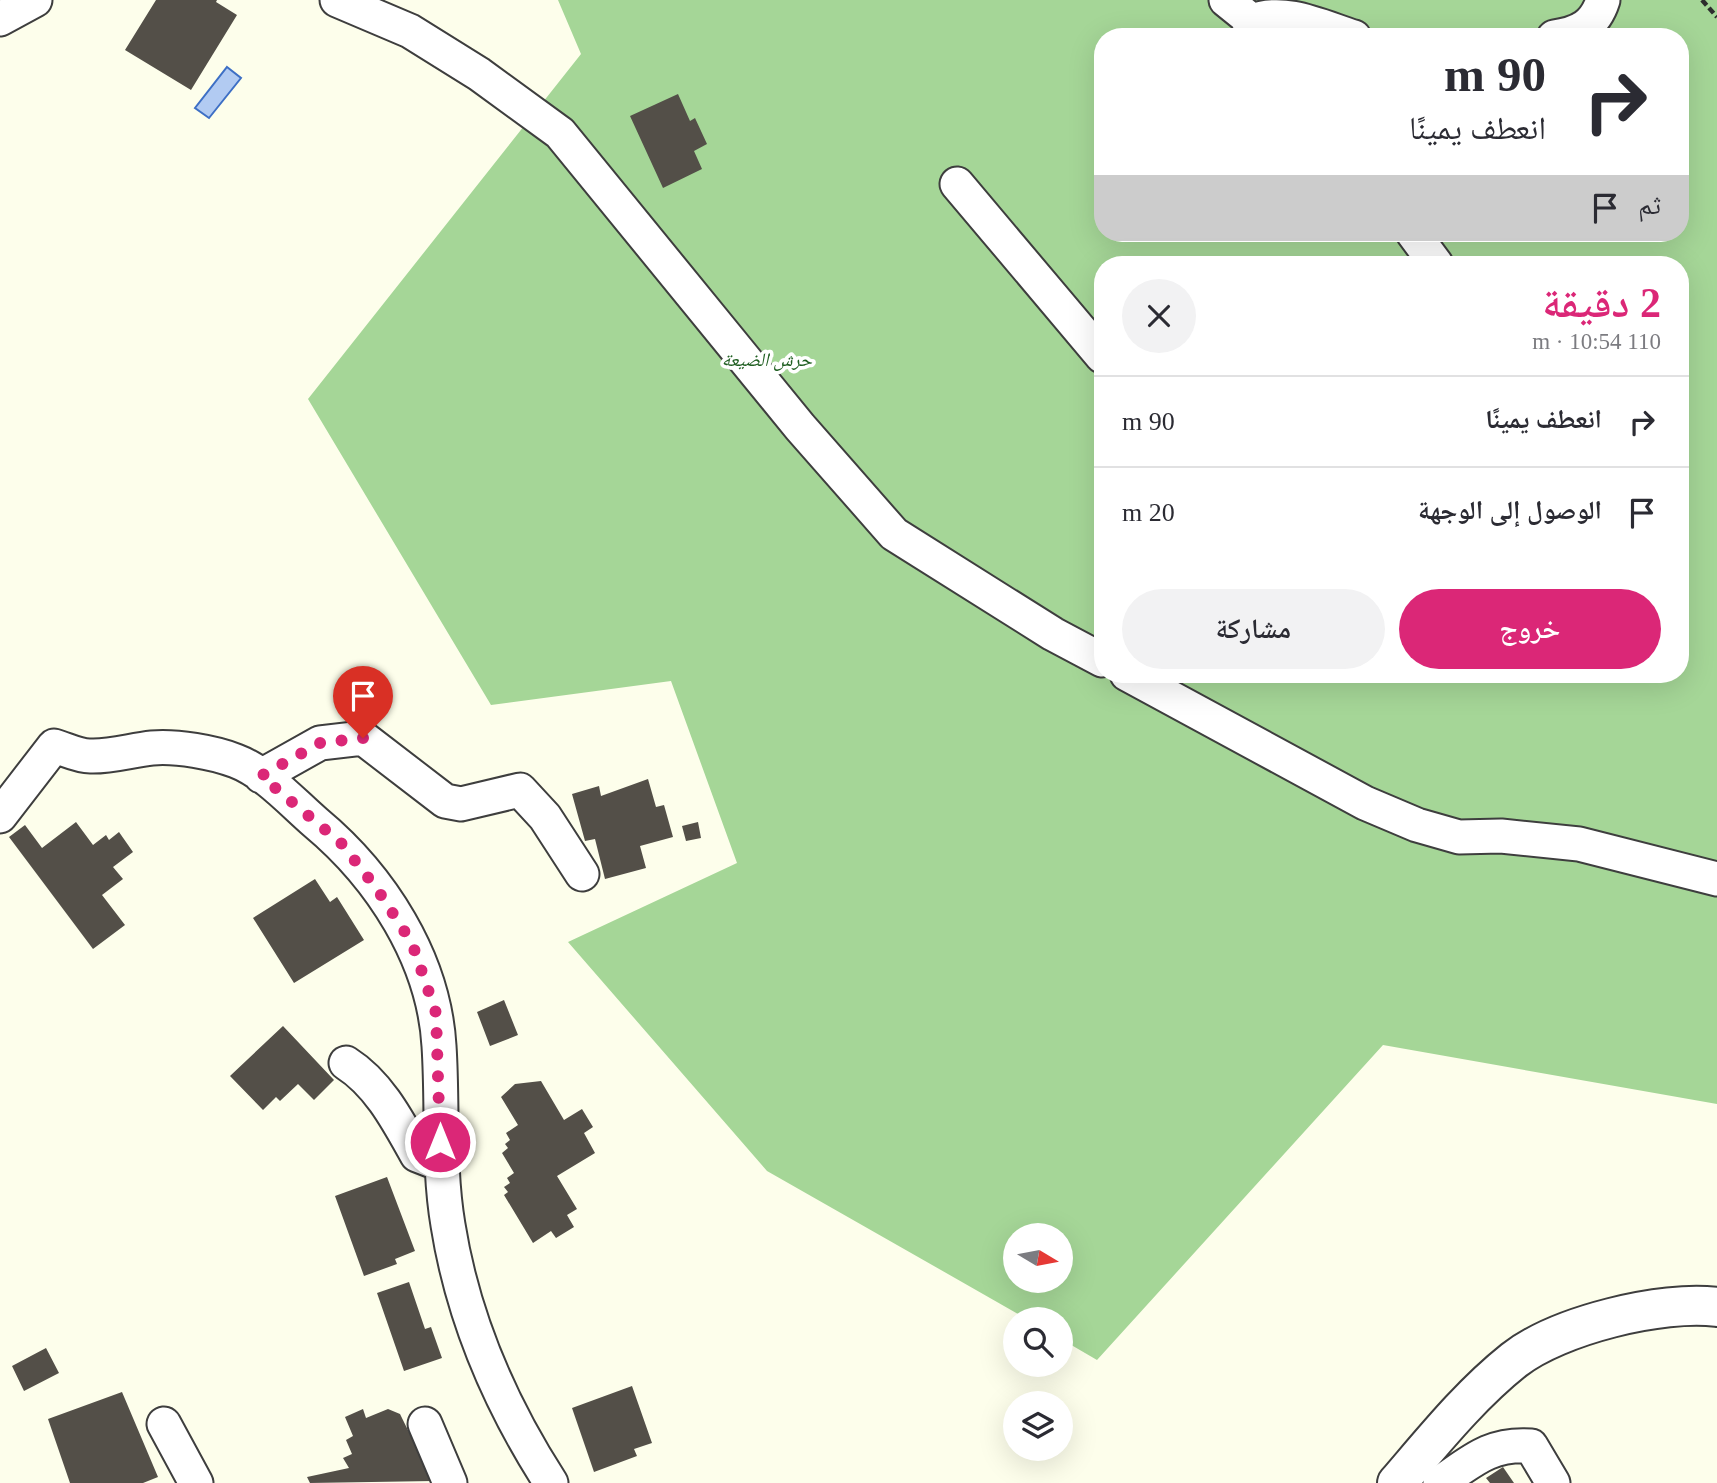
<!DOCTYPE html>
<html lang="ar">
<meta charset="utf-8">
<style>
body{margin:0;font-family:"Times New Roman","Noto Naskh Arabic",serif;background:#f2f2f3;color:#2b2b33;direction:rtl;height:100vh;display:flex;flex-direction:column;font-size:26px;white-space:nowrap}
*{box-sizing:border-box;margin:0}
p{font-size:23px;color:#7c7c81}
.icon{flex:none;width:38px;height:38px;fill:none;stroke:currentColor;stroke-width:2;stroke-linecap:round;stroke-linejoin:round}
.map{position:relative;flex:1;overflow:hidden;direction:ltr}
.drawer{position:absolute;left:1094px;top:256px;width:595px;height:427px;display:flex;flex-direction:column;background:#fff;border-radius:28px;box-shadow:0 7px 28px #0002;direction:rtl}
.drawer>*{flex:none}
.banner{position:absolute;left:1094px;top:28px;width:595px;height:214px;border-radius:28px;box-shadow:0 7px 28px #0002;direction:rtl;background:#fff;color:#2b2b33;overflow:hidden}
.needle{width:46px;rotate:100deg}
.controls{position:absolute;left:1003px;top:1223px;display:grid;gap:14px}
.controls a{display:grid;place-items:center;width:70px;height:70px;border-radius:50%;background:#fff;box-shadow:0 7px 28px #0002;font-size:35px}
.pin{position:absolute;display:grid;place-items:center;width:60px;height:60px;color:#fff;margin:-72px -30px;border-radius:50% 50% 50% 0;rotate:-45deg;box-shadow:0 0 7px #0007}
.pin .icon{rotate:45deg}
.me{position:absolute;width:77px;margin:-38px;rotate:0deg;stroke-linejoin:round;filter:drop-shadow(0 0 5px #0008)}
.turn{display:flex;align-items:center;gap:24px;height:147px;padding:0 28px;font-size:32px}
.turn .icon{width:91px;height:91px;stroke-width:2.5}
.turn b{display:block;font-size:49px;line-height:60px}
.then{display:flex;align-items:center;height:66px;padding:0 28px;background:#0003;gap:14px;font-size:26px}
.round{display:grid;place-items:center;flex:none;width:74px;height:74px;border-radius:37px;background:#f2f2f3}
.head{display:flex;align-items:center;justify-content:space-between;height:119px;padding:0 28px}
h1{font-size:42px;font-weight:600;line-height:52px;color:#db2777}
.button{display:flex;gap:14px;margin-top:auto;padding:14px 28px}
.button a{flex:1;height:80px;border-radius:42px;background:#db2777;color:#fff;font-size:28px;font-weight:600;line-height:80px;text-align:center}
.button a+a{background:#f2f2f3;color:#2b2b33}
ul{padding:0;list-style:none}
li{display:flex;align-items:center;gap:21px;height:91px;padding:0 28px;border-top:2px solid #e1e1e2}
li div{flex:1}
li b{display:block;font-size:26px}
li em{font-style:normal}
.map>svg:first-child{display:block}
.forest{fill:#a5d697;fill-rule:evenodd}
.water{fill:#b2cbf2;stroke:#3d6fc5;stroke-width:2}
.building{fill:#534f48}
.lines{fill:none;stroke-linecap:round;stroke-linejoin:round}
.minor-casing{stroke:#3e3e3e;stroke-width:37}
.tertiary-casing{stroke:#3e3e3e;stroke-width:42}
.path{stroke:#2d2d2d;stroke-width:4.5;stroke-dasharray:7 3.5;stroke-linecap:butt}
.minor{stroke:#fff;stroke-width:33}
.tertiary{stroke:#fff;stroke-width:38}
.route{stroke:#db2777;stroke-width:12;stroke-dasharray:0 21.6}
.labels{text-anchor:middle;stroke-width:7;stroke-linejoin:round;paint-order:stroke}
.park-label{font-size:19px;font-style:italic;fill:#205f22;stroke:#fff}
</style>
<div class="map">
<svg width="1717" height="1483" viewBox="0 0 1717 1483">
<rect width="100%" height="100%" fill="#fdfeeb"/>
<path class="forest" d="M558,0h1159v1104l-334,-59 -286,315 -36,-21 -1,-19 -33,-1 -260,-148 -199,-229 169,-79 -66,-182 -180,24 -183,-306 273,-345zM1102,37h578v196h-578zM1102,264h578v410h-578zM1015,1236h45v45h-45z"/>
<path class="water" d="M227,67l14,11 -32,40 -14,-10z"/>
<path class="building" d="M156,0h61l-1,2 21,13 -46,75 -66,-40z
M678,94l12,27 5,-3 12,26 -13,7 8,18 -39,19 -33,-72z
M648,779l8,28 8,-2 9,32 -33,9 6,22 -41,11 -10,-40 -10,2 -13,-47 27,-8 2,10z
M76,822l17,23 13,-10 3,5 10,-8 14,20 -20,15 10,12 -21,16 23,30 -32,24 -84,-112 16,-12 17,23z
M698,822l3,16 -15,3 -4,-15z
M315,879l15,23 7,-5 27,43 -70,43 -41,-65z
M504,1000l14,35 -28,11 -13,-34z
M283,1026l51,54 -20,20 -16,-16 -18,17 -4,-4 -13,13 -33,-34z
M541,1081l23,39 18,-11 11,18 -9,6 11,20 -38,23 20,33 -10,6 7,12 -18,11 -5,-7 -18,12 -29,-48 4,-3 -4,-5 6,-4 -3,-5 7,-5 -12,-20 6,-5 -3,-4 5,-4 -4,-7 12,-8 -17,-28 14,-13z
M387,1177l28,74 -20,8 2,5 -33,12 -29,-80z
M409,1282l16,47 6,-2 11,31 -38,13 -27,-78z
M46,1348l13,25 -35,18 -12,-25z
M632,1386l20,57 -18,6 3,7 -43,16 -22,-64z
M122,1392l36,85 -15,6h-73l-22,-64z
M363,1409l3,9 22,-9 12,5 33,67 -123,2 -3,-6 42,-9 -6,-10 9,-4 -6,-14 7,-4 -8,-19z
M1503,1467l11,16h-24l-4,-5z"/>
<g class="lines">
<g class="minor-casing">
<path id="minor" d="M337,0l73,31 69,43 81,59 240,294 94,107 159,100 49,26
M1226,0l26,21
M0,19l35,-19
M1251,37l-2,-5 3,-11c33,-13 70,6 102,16
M1554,37c26,-4 41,-12 49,-37
M957,184l145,172
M1413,233l23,31
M1127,674l238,129 52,22 42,12 42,-1 78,8 138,35
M261,776l59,-33 43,-5 82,63 16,3 59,-14 25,27 37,57
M0,816l54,-70c11,3 24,10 36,10 20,1 42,-6 62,-8 25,-2 61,4 84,13 29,11 56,41 79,61 66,55 119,137 124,224 4,60 -1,120 9,179 15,94 52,179 103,258
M346,1063c33,21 52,58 71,92l23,9
M164,1424l32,59
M425,1424l25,59
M1440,1483c32,-22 50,-40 91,-37l22,37"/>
</g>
<g class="tertiary-casing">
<path id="tertiary" d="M1397,1483c37,-43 73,-88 117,-123 45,-35 148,-60 203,-53"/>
</g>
<path class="path" d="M1702,0l15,17"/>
<use href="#minor" class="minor"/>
<use href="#tertiary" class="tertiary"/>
</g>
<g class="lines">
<path class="route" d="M363,738l-43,5 -59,33 80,67 36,46 35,54 24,70 4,129"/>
</g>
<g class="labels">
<g class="park-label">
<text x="767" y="366">حرش الضيعة</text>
</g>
</g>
</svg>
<div class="controls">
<a><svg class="needle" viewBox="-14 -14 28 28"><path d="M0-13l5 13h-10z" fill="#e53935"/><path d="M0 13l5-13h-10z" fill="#7c7c81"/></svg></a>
<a><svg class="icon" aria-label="search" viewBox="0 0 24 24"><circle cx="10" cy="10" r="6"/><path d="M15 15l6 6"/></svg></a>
<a><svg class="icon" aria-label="layers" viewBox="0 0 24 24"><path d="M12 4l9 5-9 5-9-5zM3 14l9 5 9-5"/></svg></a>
</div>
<div class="pin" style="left:363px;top:738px;background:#d93025"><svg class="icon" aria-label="arrive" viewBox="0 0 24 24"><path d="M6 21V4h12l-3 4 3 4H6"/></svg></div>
<svg class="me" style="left:440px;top:1142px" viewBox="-20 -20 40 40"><circle r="17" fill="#db2777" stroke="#fff" stroke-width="3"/><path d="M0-11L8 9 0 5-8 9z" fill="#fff"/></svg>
<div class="banner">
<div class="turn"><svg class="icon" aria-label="right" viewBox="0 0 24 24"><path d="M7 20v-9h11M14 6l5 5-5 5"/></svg><div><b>90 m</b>انعطف يمينًا</div></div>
<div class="then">ثم<svg class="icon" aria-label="arrive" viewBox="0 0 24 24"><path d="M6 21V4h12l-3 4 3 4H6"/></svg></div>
</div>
<section class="drawer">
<div class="head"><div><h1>2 دقيقة</h1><p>110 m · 10:54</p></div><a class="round"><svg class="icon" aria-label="close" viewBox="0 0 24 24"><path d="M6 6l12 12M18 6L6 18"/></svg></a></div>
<ul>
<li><svg class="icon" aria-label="right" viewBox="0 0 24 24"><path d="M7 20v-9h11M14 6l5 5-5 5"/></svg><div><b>انعطف يمينًا</b></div><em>90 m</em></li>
<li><svg class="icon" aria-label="arrive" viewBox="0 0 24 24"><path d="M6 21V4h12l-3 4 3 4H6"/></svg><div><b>الوصول إلى الوجهة</b></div><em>20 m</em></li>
</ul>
<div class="button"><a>خروج</a><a>مشاركة</a></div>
</section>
</div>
